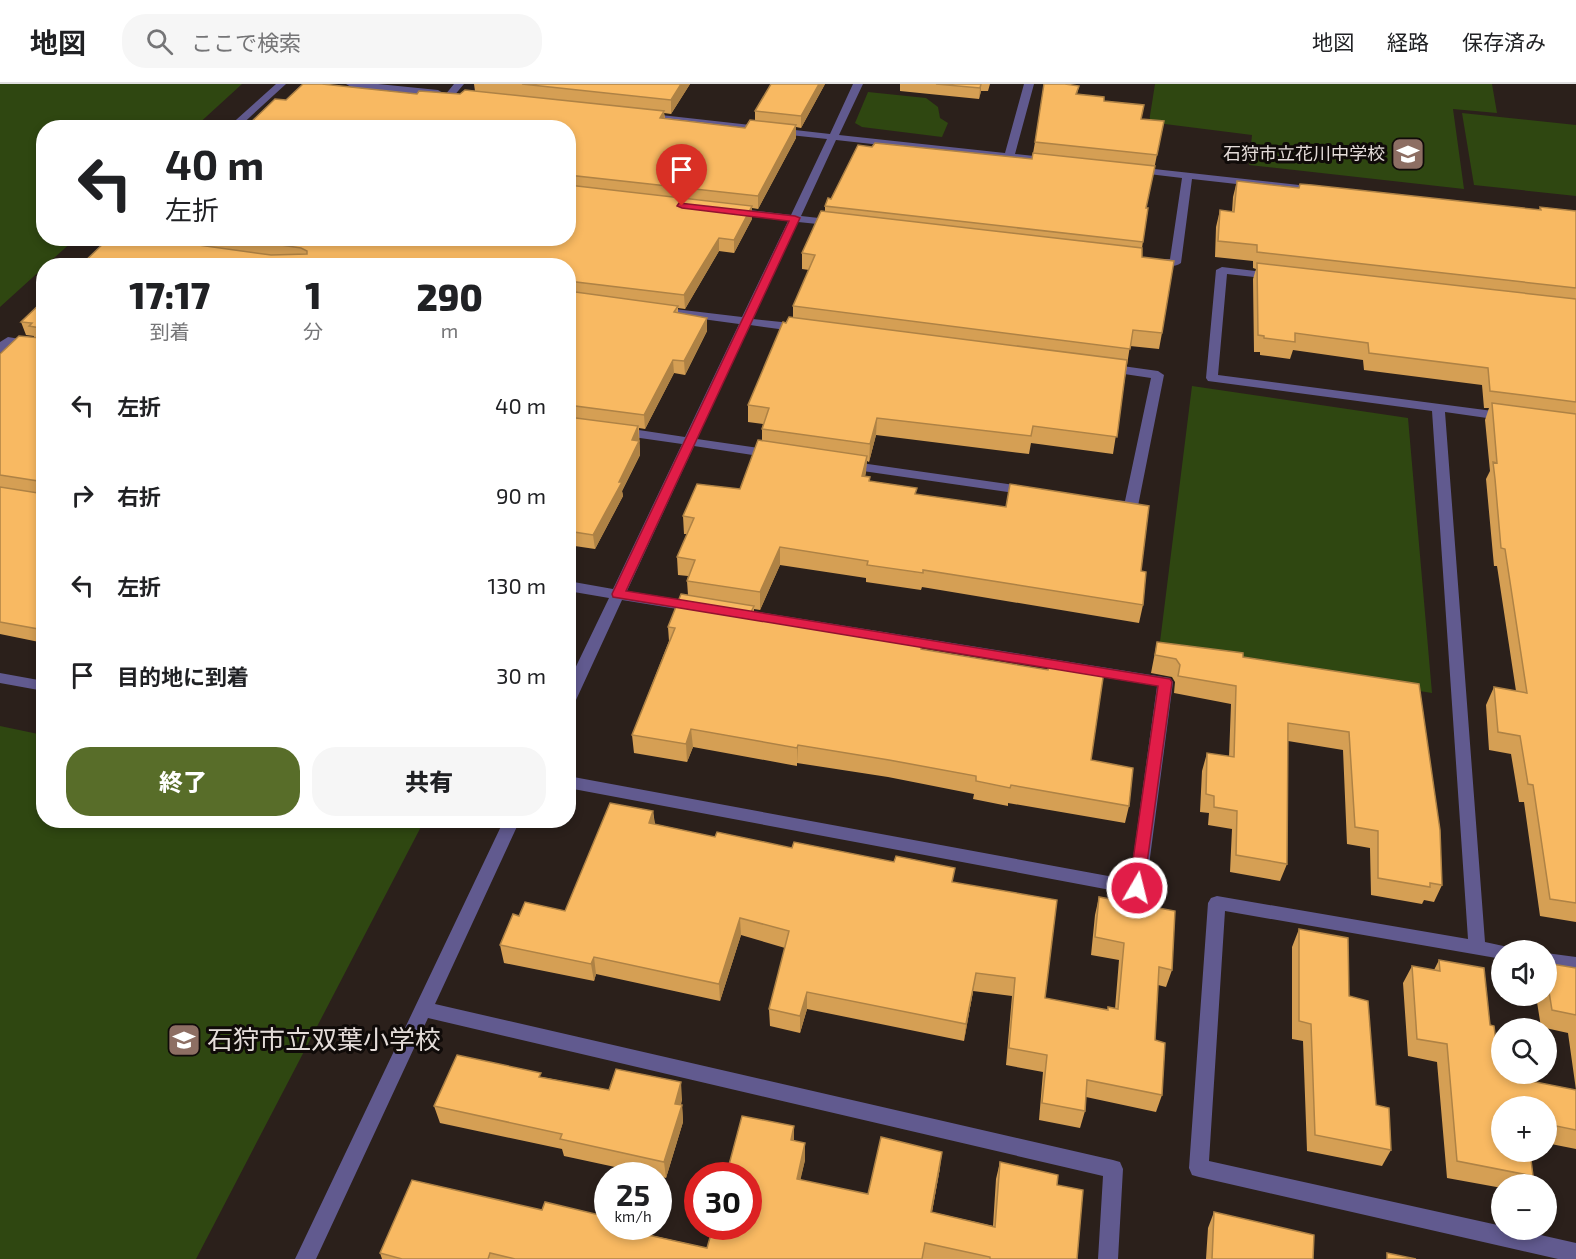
<!DOCTYPE html>
<html lang="ja">
<meta charset="utf-8">
<style>
body{margin:0;font-family:"Exo 2","Noto Sans JP",sans-serif;background:#f6f6f6;color:#202124;height:100vh;display:flex;flex-direction:column;font-size:22px;white-space:nowrap}
*{box-sizing:border-box;margin:0}
p{font-size:20px;color:#757577}
.icon{flex:none;width:33px;height:33px;fill:none;stroke:currentColor;stroke-width:2;stroke-linecap:round;stroke-linejoin:round}
.map{position:relative;flex:1;overflow:hidden}
.panel{position:absolute;left:36px;top:174px;width:540px;height:570px;display:flex;flex-direction:column;background:#fff;border-radius:24px;box-shadow:0 3px 9px #0003}
.panel>*{flex:none}
.guide{position:absolute;left:36px;top:36px;width:540px;height:126px;border-radius:24px;box-shadow:0 3px 9px #0003;background:#fff;color:#202124;overflow:hidden}
.controls{position:absolute;left:1491px;top:856px;display:grid;gap:12px}
.controls a{display:grid;place-items:center;width:66px;height:66px;border-radius:50%;background:#fff;box-shadow:0 3px 9px #0003;font-size:30px}
.speed{position:absolute;left:594px;top:1078px;display:flex;gap:12px;font-size:30px;font-weight:700;text-align:center}
.speed>*{display:grid;place-content:center;width:78px;height:78px;border-radius:50%;background:#fff;box-shadow:0 3px 9px #0003;line-height:1}
.speed small{font-size:15px;font-weight:400}
.speed .limit{border:9px solid #d22;background:#fff;color:#111}
.pin{position:absolute;display:grid;place-items:center;width:51px;height:51px;color:#fff;margin:-62px -26px;border-radius:50% 50% 50% 0;rotate:-45deg;box-shadow:0 0 6px #0007}
.pin .icon{rotate:45deg}
.me{position:absolute;width:66px;margin:-33px;rotate:8deg;stroke-linejoin:round;filter:drop-shadow(0 0 4px #0008)}
.turn{display:flex;align-items:center;gap:21px;height:126px;padding:0 30px;font-size:27px}
.turn .icon{width:78px;height:78px;stroke-width:2.5}
.turn b{display:block;font-size:42px;line-height:51px}
.eta{display:flex;justify-content:space-evenly;align-items:center;height:102px;text-align:center}
.eta b{font-size:36px;font-weight:800;line-height:42px}
.cta{display:flex;gap:12px;margin-top:auto;padding:12px 30px}
.cta a{flex:1;height:69px;border-radius:24px;background:#586d29;color:#fff;font-size:24px;font-weight:800;line-height:69px;text-align:center}
.cta a+a{background:#f6f6f6;color:#202124}
ul{padding:0;list-style:none}
li{display:flex;align-items:center;gap:18px;height:90px;padding:0 30px}
li div{flex:1}
li b{display:block;font-size:22px}
li em{font-style:normal}
header{display:flex;align-items:center;gap:36px;box-sizing:border-box;height:84px;padding:0 30px;background:#fff;border-bottom:2px solid #e0e0e0}
header strong{font-size:28px}
nav{display:flex;gap:33px;margin-inline-start:auto;font-size:21px}
.search{width:420px;height:54px;background:#f6f6f6;display:flex;align-items:center;gap:15px;box-sizing:border-box;padding:0 21px;border-radius:24px;color:#757577;font-size:22px}
.map>svg:first-child{display:block}
.green{fill:#2f4711}
.lines{fill:none;stroke-linecap:round;stroke-linejoin:round}
.street{fill:#615a8f;fill-rule:evenodd}
.wall{fill:#d59f54}
.shaded-wall{fill:#ae8245}
.building{fill:#f8b962;stroke:#ae8245;stroke-width:1.5}
.route{fill:#e11d48;stroke:#92132f;stroke-width:1.5}
.labels{text-anchor:middle;stroke-width:6;stroke-linejoin:round;paint-order:stroke}
.far-poi-label{font-size:18px;fill:#e4dcd9;stroke:#100b09;text-anchor:end}
.near-poi-label{font-size:26px;fill:#e4dcd9;stroke:#100b09;text-anchor:start}
</style>
<header>
<strong>地図</strong>
<div class="search"><svg class="icon" aria-label="search" viewBox="0 0 24 24"><circle cx="10" cy="10" r="6"/><path d="M15 15l6 6"/></svg>ここで検索</div>
<nav><a>地図</a><a>経路</a><a>保存済み</a></nav>
</header>
<div class="map">
<svg width="1576" height="1175" viewBox="0 0 1576 1175">
<rect width="100%" height="100%" fill="#2b201b"/>
<path class="green" d="M0,0h242l-47,43 -151,1v110l31,1 -75,68z
M1155,0h337l5,29 -44,-4 11,80 -215,-24 3,-30 -103,-13z
M868,8l58,6 12,9 2,11 8,5 -6,14 -80,-10 -7,-4z
M1462,29l114,12v71l-102,-11z
M1192,302l216,32 24,275 -273,-43z
M0,642l43,9 1,85 380,1 -228,438h-196z"/>
<g class="lines">
<path class="street" d="M276,0h10l-48,44h-11z
M346,0h32l60,6 5,3 -5,3 -87,-9z
M454,0h10l-11,13h-6l-2,-2z
M853,0h10l-24,51 166,18 19,-69h10l-19,70 37,4 5,3 -5,3 -216,-24 -35,76 36,4 5,3 -5,3 -39,-4 -45,97 48,5 6,4 -6,4 -51,-7 -53,114 76,11 6,4 -6,4 -79,-12 -67,145 69,11 7,5 -7,5 -74,-12 -46,100 -8,5v-22l41,-85 -41,-7v-10l45,8 69,-145 -63,-9 -6,-4 6,-4 66,10 54,-113 -81,-11 -6,-3 6,-3 84,10 46,-96 -56,-7 -5,-3 5,-3 59,7 36,-76 -166,-18 -5,-3 5,-3 169,19z
M1136,83l181,20 5,3 -5,3 -125,-14 -11,84c-8,6 -23,2 -32,0v-4h21l12,-81 -50,-6v-4z
M1222,183l51,6 6,3 -6,3 -46,-5 -9,101 290,38 6,4 -6,4 -63,-9 40,530 23,5 2,4h-8v8l-277,-48 -16,250 293,65v4h16l58,13v16h-18l-359,-82 -7,-2 -3,-7 19,-265 3,-5 6,-2 251,43 -36,-528 -224,-30 -2,-3 10,-108z
M8,253l36,6v7l-33,-5 -11,8v-11z
M1108,280l50,7 6,4 -26,131 -7,4 -21,-3 -2,-3 7,-4 10,1 26,-123 -47,-7v-6z
M847,377l182,26 7,4 -7,4 -187,-27 -1,-3 1,-3z
M740,525l430,69 3,4 -27,206 -3,5 -6,2 -569,-107v-12l562,104 27,-194 -422,-69 -2,-3 2,-3z
M0,589l44,8v10l-44,-8z
M504,736h16l-85,184 678,156 7,2 3,7 -5,90h-20l5,-83 -675,-158 -112,241h-21z
M1546,869l30,4v16l-30,-5z"/>
</g>
<path class="wall" d="M474,0h216l-19,30 -7,-1 1,5 80,10 10,-7v-10l70,-27 -24,44 -5,-1v11l-38,71 -6,-1v11l-18,34 -15,-2 -34,58 -7,-1v5l29,5v13l-22,44 -11,-2 -29,56 -6,-1 1,27 -18,36 1,5 -28,53 -27,-4v-279h-488l78,-26v-2h410v-110l-282,-28 131,-6h43l15,-3z
M900,0h90l-2,7h-7l-2,8 -79,-8z
M1079,2l-2,8 27,7 37,18 23,2 -18,87h2l-6,40v9l20,76 -3,16 -29,-3 -17,108 -82,-11 -2,11 -153,-19 -7,27 -2,-1 -2,15 5,6 46,12 225,77 2,34 -4,18 -217,-36 -1,3 -55,-8v-4l-86,-13 -20,45 -6,-1v4l5,5 90,14 41,2 -1,6 32,9 170,111 38,46 -4,17 -117,-20v3l-35,-7 1,-5 -86,-17 -91,-14v3l-104,-19 -6,15 -53,-9 -2,-18 37,-94 -1,-14 20,-32 -1,-14 1,-5 -10,-1 -1,-18 10,-23h-3l-1,-18 57,-27 22,-48v-12l1,-5 -15,-2v-17l38,-82 7,-6v-11l16,-36 -7,-1v-16l23,-41v-6l47,-59 160,12 3,-17z
M1237,97l62,7 1,-4 239,26 1,-3 36,4v711l-36,-6 -16,-114h-5l-8,-48 -22,-4 -3,-45 8,-18 22,4 -19,-125h-3l-8,-87 4,-8 -5,-51 4,-12h-5l-2,-23 -118,-15 -1,-10 -70,-10 -3,9 -30,-4v-3h-6l-1,-73 3,-10 -3,-1v-7l-38,-4 1,-30 4,-17 12,2 1,-15z
M44,216v343l-44,-9v-280l34,-17v-1l-8,-1 -5,-13z
M1157,558l86,15 176,27 23,201 -8,17 -10,-2 -2,4 -51,-9 -1,-47 -23,-4 -4,-94 -55,-9 -1,123 -7,17 -50,-9 2,-43 -24,-4 1,-12 -9,-1 2,-41 5,-18 22,4 2,-53 -57,-11 1,-11 -3,-5 -21,-4z
M653,727l2,13 60,13 238,45 92,116 62,12 8,-1 4,-49 -28,-5 4,-40 4,-18 73,73 -6,17 -8,-2 -3,55 7,55 -6,17 -70,-15 -1,14 -5,17 -41,-8 4,-48 -37,-7 6,-69 -39,-5 -9,50 -157,-32 -7,24 -30,-7 -1,-17 16,-61 -44,-13 -21,66 -124,-27 -2,7 -90,-18 -4,-18 19,-29 46,-5z
M1299,845l50,67 27,109 15,45 -9,16 -75,-15 -4,-110 -11,-2v-92z
M1439,876l51,65 9,42 16,11 61,12 -8,-57 -27,-6 -5,-31h10v-33l30,5v181l-30,-6v-36h-44l31,69 -6,9h-25v3l-55,-10 -10,-116 -29,-6 -5,-73 9,-17 22,4z
M542,993l67,13 73,9 -1,6h1l1,17 -17,56 -102,-22 -2,-7 -122,-26 -6,-17z
M794,1042v15l11,19 -5,20 68,14 72,-26 -8,44 61,14 3,-47 4,-17 57,23 20,74h-695l-2,-6 162,-43 103,17 1,7 61,14z
M1214,1128l99,47h-107l2,-31z"/>
<path class="shaded-wall" d="M681,0h9l-19,30v-14z
M819,0h6l-24,44v-12z
M981,0v7l-2,8 1,-11z
M664,27l1,13 -5,-6z
M796,41v13l-38,71v-13z
M752,122v13l-18,34v-13z
M719,154v13l-34,58 -1,-14z
M707,234v13l-22,44 -1,-14z
M673,276l1,13 -29,56 -1,-14z
M877,334l-1,17 -7,27 1,-18z
M638,342l2,29 -18,36 1,5 -28,53 -2,-14 26,-53 13,-42z
M867,372l-1,17 -5,20 1,-17z
M780,463v18l-20,45v-18z
M691,645l2,18 -6,15 -1,-18z
M798,661l-1,18v3v-18z
M653,727l2,18 -6,-6z
M740,834l1,17 -21,66 -1,-17z
M594,873l2,17 -2,7 -3,-17z
M976,889l-3,18 -9,50 2,-17z
M807,908v17l-7,24v-17z
M681,998l1,17 -6,22 -1,-17z
M682,1021l1,17 -17,56 -2,-16z
M794,1042v17l-3,-3z
M805,1059v17l-8,35v-16z
M942,1068l-2,16 -11,60 2,-16z"/>
<path class="building" d="M303,0h19l95,10 2,-3 41,3 5,-4 199,21 -4,7 85,10 5,-8 46,5 -38,71 -190,-21v-47h-323l30,-29 11,1z
M522,0h159l-10,16z
M771,0h48l-18,32 -46,-5z
M936,0h45l-1,4z
M1044,0h21l14,2 -3,8 28,3v4l40,4 -3,14 23,2 -7,34 -122,-13z
M875,59l157,16 1,-6 122,13 -9,42h2l-5,34 -318,-36 3,-8 3,1 27,-54 14,2z
M1237,97l62,7 1,-4 12,1 229,25 -1,-3 36,4v77l-319,-36v-7l-39,-4 2,-31 14,2z
M568,101l184,21 -18,34 -15,-2 -35,57 -116,-14v-15h-488l27,-26 32,3 5,-5h4l123,17 36,-1v-3l-6,-3 -68,-10h335z
M821,127l321,37v9l32,4 -12,72 -29,-3 -3,19 -337,-43 22,-51 -13,-2z
M1257,179l319,36v103l-86,-11 -2,-23 -119,-15 -1,-10 -73,-10v9l-31,-4v-2l-6,-1z
M568,207l110,15 -4,6 33,6 -23,43 -11,-1 -29,55 -76,-10z
M44,216v330l-44,-8v-135l38,6 2,-2 -2,-10 -38,-6v-121l19,-18 21,2v-10l-11,-2 3,-3 -11,-1z
M789,233l338,43 -10,77 -84,-11 -2,10 -154,-18 -7,26 -108,-15 7,-21 -21,-3 35,-83 3,1z
M1492,319l84,11v489l-26,-4 -17,-114 -5,-1 -8,-48 -22,-4 -4,-45 33,6 -22,-144 -4,-1 -6,-69 -2,-17 4,1z
M568,333l70,9 -6,14 7,1 -20,41h3l-29,53 -25,-4z
M758,356l109,16 -5,20 8,1 -1,4 48,7 -2,6 91,13 4,-23 139,22 -8,65 5,1 -3,33 -220,-35v3l-56,-8 1,-4 -88,-14 -20,45 -73,-11 8,-21 -18,-3 17,-39 -11,-2 14,-32 43,5z
M681,510l73,12 -3,6 8,2 -1,3 91,15 1,-4 40,6 -2,6 33,6v3l127,21 2,-8 54,9 -13,89 42,8 -4,38 -118,-21 -1,3 -34,-7v-5l-87,-16 -91,-15 -1,3 -106,-19 -5,15 -54,-9 43,-107 -7,-1z
M1157,558l86,11v4l176,27 21,146 2,55 -12,-2v4l-52,-9v-47l-23,-4 -6,-95 -61,-9 -1,141 -51,-9 1,-44 -23,-4v-11l-8,-2 1,-41 27,4 2,-71 -58,-10 2,-11 -4,-6 -21,-4z
M610,719l43,8 -4,12 66,14 2,-5 75,16 2,-6 100,20 2,-6 59,12 -3,14 105,18 -12,98 63,12v-3l10,2 6,-66 -29,-6 4,-40 76,14 -3,59 -13,-3 -4,73 10,3 -3,52 -75,-15 -2,31 -43,-8 5,-48 -38,-7 6,-70 -39,-5 -10,51 -159,-32 -7,24 -31,-7 20,-78 -49,-13 -21,66 -125,-27 -3,7 -91,-19 13,-31 6,2 6,-14 40,9z
M1299,845l49,9 1,58 19,5 8,104 13,3 2,42 -76,-15 -4,-111 -12,-3z
M1439,876l45,8 6,57 4,1 5,41 3,1v6h12l1,4 61,12v40l-30,-6v-17h-44v45h28l3,24 -76,-15 -10,-117 -30,-5 -5,-73 28,5z
M1546,879l30,5v47l-24,-5 -6,-37z
M457,971l84,18 -2,4 70,13 7,-21 65,13 -6,22 7,1 -18,57 -104,-23 2,-5 -128,-28z
M742,1032l52,10 -3,14 14,3 -8,36 71,15 13,-57 61,15 -11,60 64,15 5,-65 58,13 -1,10 26,5 -6,69h-87v-2l-65,-14 -3,16h-407l-25,-6 -2,6h-86l-22,-6 32,-73 130,30 3,-8 63,15v10h37l-2,7 64,14 6,-21h35v-51h-22z
M1214,1128l100,23 -1,24h-101z
M1387,1169l29,6h-29z"/>
<path class="route" d="M679,119l116,13 5,2 -174,373 544,88 2,3 -29,210 -6,2 -6,-2 -2,-4 29,-202 -545,-89 -1,-3 177,-373 -107,-13 -5,-2z"/>
<defs>
<g id="school-square" transform="scale(1.725)"><rect x="-9" y="-9" width="18" height="18" rx="4" fill="#8d6e63" stroke="#100b09"/><path d="M0-5L7-2L0 1L-7-2ZM-4 1L0 2.5L4 1V4Q0 6-4 4Z" fill="#fff"/></g>
</defs>
<g fill-rule="evenodd">
<use href="#school-square" x="1408" y="70"/>
<use href="#school-square" x="184" y="956"/>
</g>
<g class="labels">
<g class="far-poi-label">
<text x="1385" y="76">石狩市立花川中学校</text>
</g>
<g class="near-poi-label">
<text x="207" y="965">石狩市立双葉小学校</text>
</g>
</g>
</svg>
<div class="controls">
<a><svg class="icon" aria-label="sound" viewBox="0 0 24 24"><path d="M4 9h4l5-4v14l-5-4H4zM17 9q2 3 0 6"/></svg></a>
<a><svg class="icon" aria-label="search" viewBox="0 0 24 24"><circle cx="10" cy="10" r="6"/><path d="M15 15l6 6"/></svg></a>
<a>+</a>
<a>−</a>
</div>
<div class="speed"><div>25<small>km/h</small></div><div class="limit">30</div></div>
<div class="pin" style="left:682px;top:122px;background:#d93025"><svg class="icon" aria-label="arrive" viewBox="0 0 24 24"><path d="M6 21V4h12l-3 4 3 4H6"/></svg></div>
<svg class="me" style="left:1137px;top:804px" viewBox="-20 -20 40 40"><circle r="17" fill="#e11d48" stroke="#fff" stroke-width="3"/><path d="M0-11L8 9 0 5-8 9z" fill="#fff"/></svg>
<div class="guide">
<div class="turn"><svg class="icon" aria-label="left" viewBox="0 0 24 24"><path d="M17 20v-9H6M10 6l-5 5 5 5"/></svg><div><b>40 m</b>左折</div></div>
</div>
<section class="panel">
<div class="eta">
<div><b>17:17</b><p>到着</p></div>
<div><b>1</b><p>分</p></div>
<div><b>290</b><p>m</p></div>
</div>
<ul>
<li><svg class="icon" aria-label="left" viewBox="0 0 24 24"><path d="M17 20v-9H6M10 6l-5 5 5 5"/></svg><div><b>左折</b></div><em>40 m</em></li>
<li><svg class="icon" aria-label="right" viewBox="0 0 24 24"><path d="M7 20v-9h11M14 6l5 5-5 5"/></svg><div><b>右折</b></div><em>90 m</em></li>
<li><svg class="icon" aria-label="left" viewBox="0 0 24 24"><path d="M17 20v-9H6M10 6l-5 5 5 5"/></svg><div><b>左折</b></div><em>130 m</em></li>
<li><svg class="icon" aria-label="arrive" viewBox="0 0 24 24"><path d="M6 21V4h12l-3 4 3 4H6"/></svg><div><b>目的地に到着</b></div><em>30 m</em></li>
</ul>
<div class="cta"><a>終了</a><a>共有</a></div>
</section>
</div>
